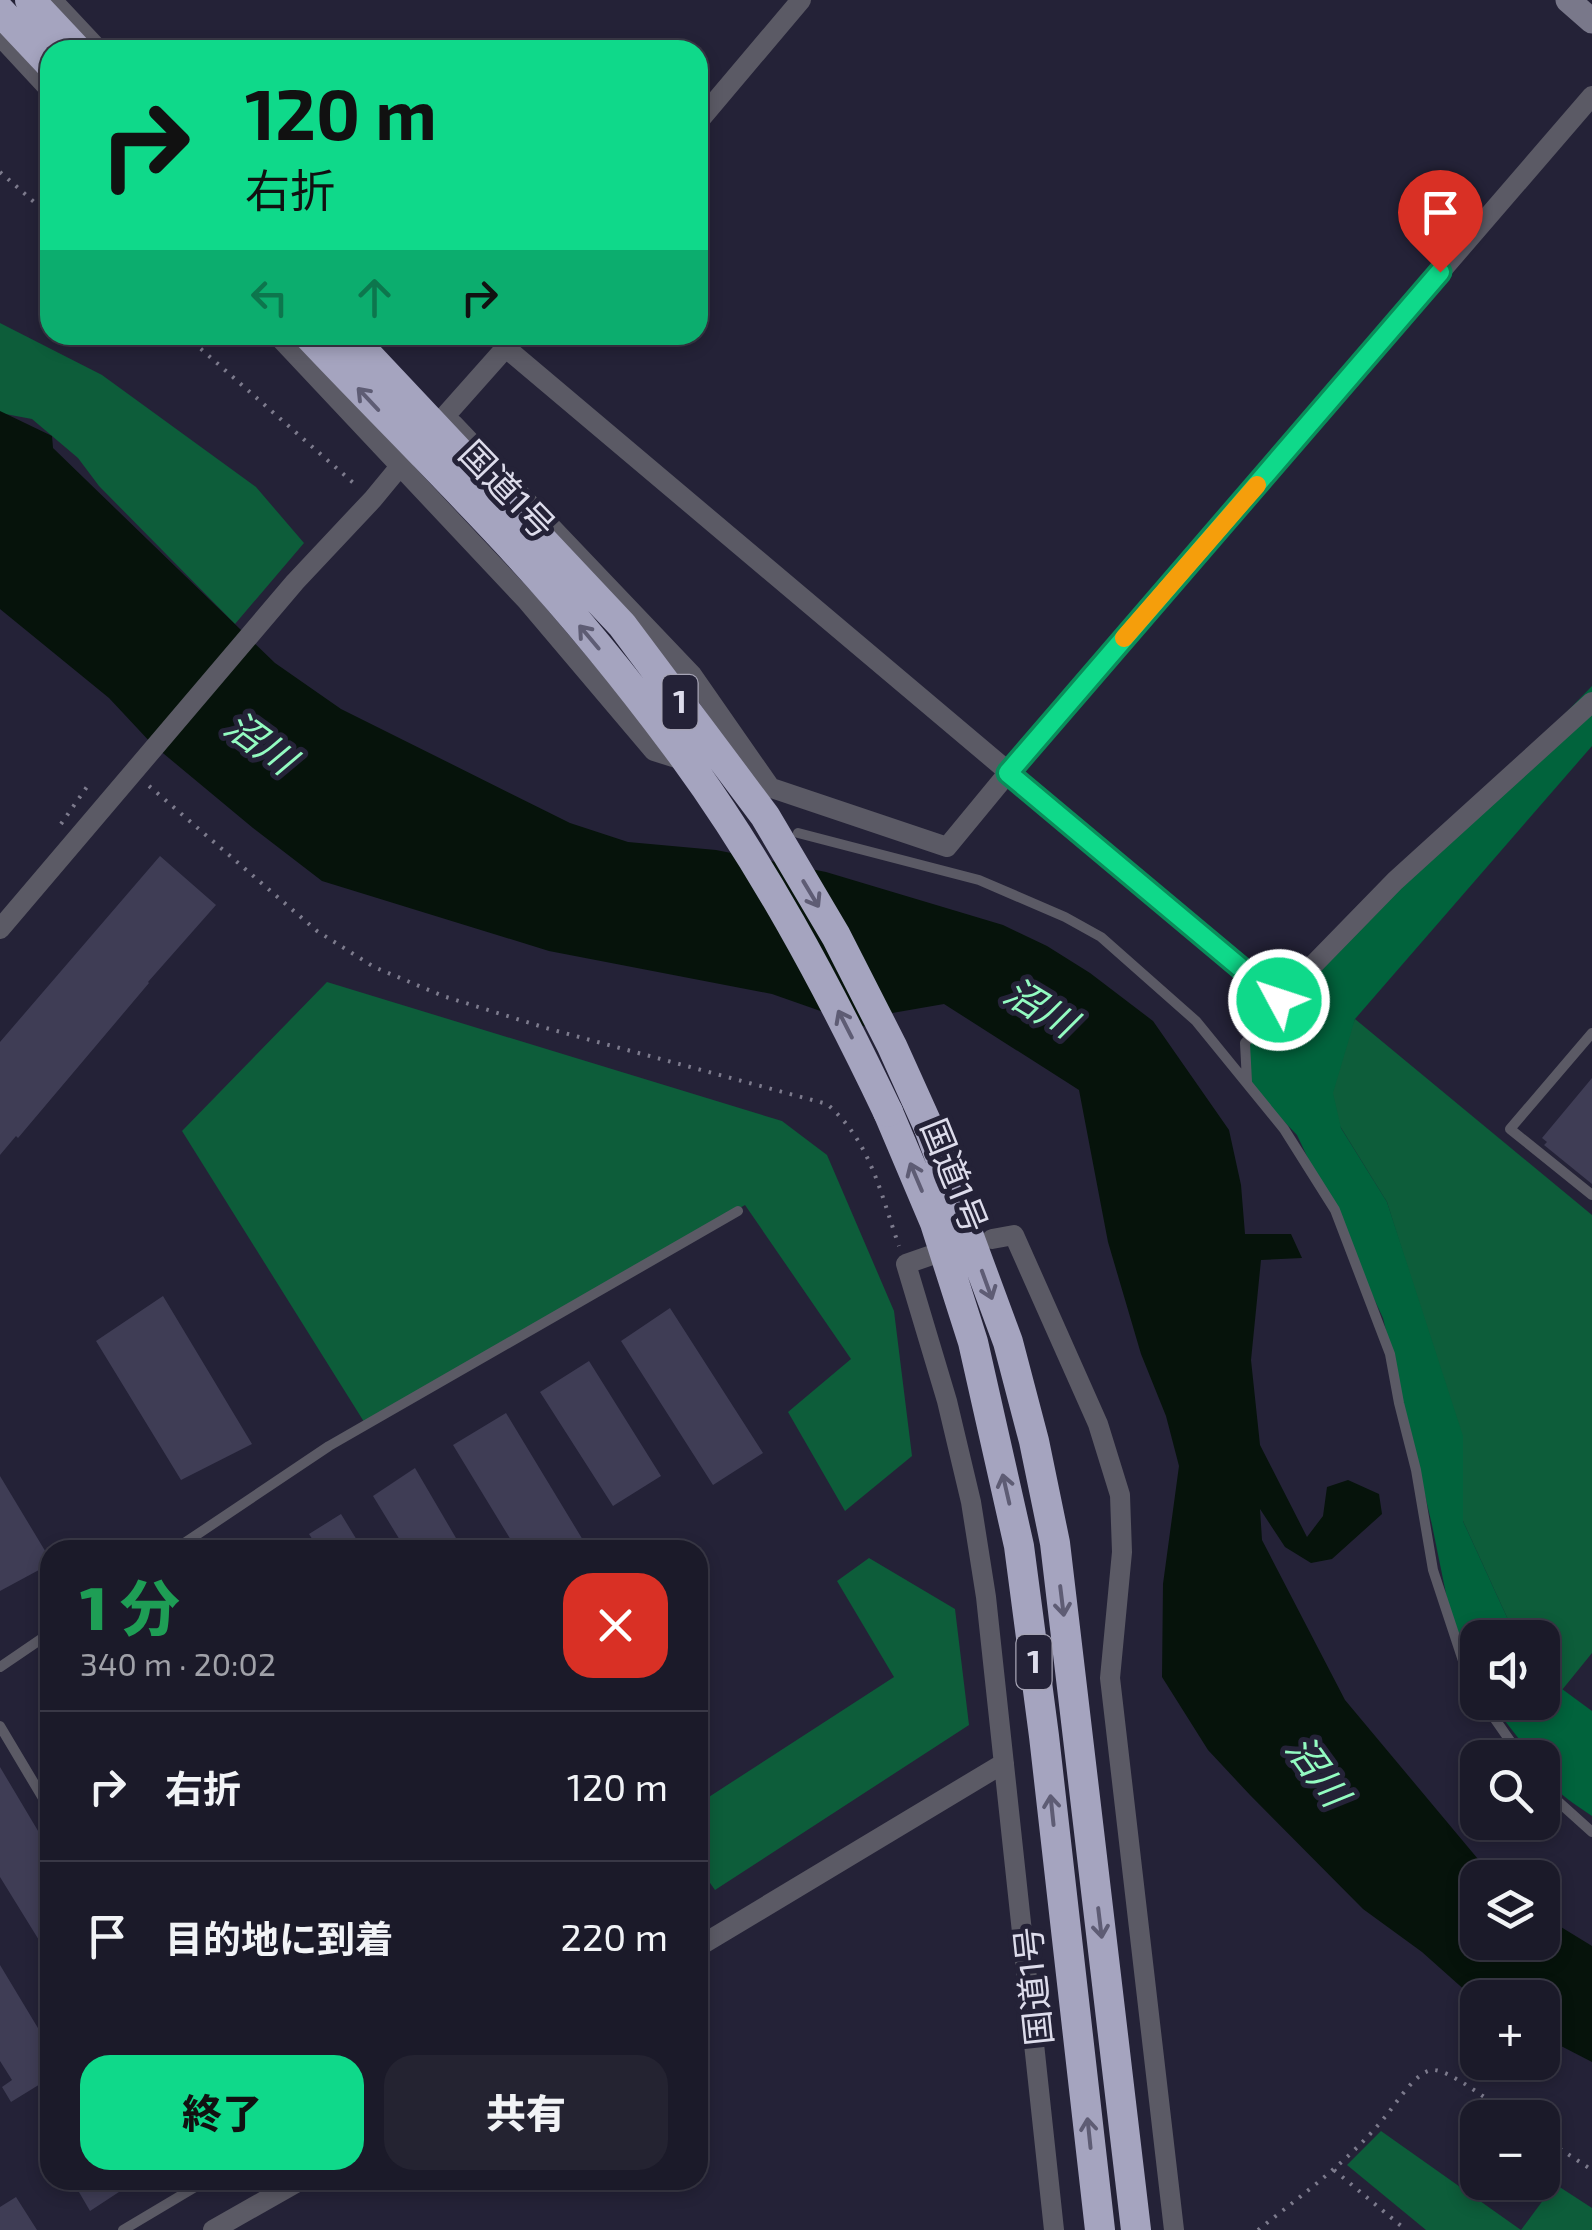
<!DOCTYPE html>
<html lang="ja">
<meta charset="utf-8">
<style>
body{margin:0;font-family:"Exo 2","Noto Sans JP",sans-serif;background:#242331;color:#f1f3f6;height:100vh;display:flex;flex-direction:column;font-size:38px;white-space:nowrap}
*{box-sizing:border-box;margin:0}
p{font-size:32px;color:#a0a1a8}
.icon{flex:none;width:55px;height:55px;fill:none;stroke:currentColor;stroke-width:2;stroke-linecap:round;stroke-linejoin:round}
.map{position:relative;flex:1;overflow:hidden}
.side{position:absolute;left:40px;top:1540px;width:668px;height:650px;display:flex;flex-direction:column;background:#1b1a29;border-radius:30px;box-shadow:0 5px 15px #0003,0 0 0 2px #393846}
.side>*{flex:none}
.top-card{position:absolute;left:40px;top:40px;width:668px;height:305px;border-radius:30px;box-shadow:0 5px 15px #0003,0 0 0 2px #393846;background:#0fd98a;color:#111;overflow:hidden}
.controls{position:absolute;left:1460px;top:1620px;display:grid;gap:20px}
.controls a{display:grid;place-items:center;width:100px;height:100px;border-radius:20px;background:#1b1a29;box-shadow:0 5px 15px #0003,0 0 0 2px #393846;font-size:50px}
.pin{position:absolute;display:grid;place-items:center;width:85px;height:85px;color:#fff;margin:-102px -42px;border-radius:50% 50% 50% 0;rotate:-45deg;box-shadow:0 0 10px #0007}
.pin .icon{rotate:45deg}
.me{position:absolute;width:110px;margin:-55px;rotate:310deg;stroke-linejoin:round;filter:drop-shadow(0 0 8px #0008)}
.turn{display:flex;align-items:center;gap:35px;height:210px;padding:0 40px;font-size:45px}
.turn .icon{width:130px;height:130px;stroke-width:2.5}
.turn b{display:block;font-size:70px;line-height:85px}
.lanes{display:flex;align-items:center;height:95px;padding:0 40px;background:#0003;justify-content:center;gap:50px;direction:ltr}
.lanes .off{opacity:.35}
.round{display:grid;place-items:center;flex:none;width:105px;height:105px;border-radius:30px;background:#242331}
.summary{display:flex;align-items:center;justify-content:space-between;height:170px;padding:0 40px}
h1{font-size:60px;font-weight:800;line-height:75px;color:#1e9e55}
.primary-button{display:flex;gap:20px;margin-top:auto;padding:20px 40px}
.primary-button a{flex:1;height:115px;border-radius:30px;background:#0fd98a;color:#111;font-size:40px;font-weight:800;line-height:115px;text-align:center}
.primary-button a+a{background:#242331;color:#f1f3f6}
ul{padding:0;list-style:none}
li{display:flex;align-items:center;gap:30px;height:150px;padding:0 40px;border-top:2px solid #393846}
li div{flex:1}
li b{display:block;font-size:38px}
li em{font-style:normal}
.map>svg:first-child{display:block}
.green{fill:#0d5d3a}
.forest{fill:#01633c}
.water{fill:#06130b}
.building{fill:#3f3d55}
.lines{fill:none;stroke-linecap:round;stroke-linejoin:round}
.path{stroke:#7d7b8d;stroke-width:4;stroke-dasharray:2.5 8;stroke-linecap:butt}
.lane{stroke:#5b5a65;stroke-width:10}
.street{stroke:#5b5a65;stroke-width:20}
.secondary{stroke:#79788a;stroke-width:25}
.highway{stroke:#a5a4bf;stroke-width:30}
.highway-bridge{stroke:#a5a4bf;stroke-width:30}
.oneway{stroke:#5e5c74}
.route-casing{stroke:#0a8d5a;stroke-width:25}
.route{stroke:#0fd98a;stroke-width:18}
.slow{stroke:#f59e0b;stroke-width:18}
.labels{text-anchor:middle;stroke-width:10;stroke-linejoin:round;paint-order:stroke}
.shield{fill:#242237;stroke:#a6a4b5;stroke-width:2.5}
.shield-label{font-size:32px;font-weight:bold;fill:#dddceb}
.street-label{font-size:35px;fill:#dddceb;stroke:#242237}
.water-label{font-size:38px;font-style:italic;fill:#93fbc1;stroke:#242237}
</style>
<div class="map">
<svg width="1592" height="2230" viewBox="0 0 1592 2230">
<rect width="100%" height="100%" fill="#242237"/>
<path class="green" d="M0,323l102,52 154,112 48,56 -69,81 -136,-138 -21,-28 -46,-39 -32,-6z
M327,982l455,139 45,34 67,156 18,145 -67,55 -57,-99 63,-53 -106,-154 -379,220 -184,-294z
M1355,1019l237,196v438l-30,37 -19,-15 -1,-37 -26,-1 -53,-116v-75l-76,-244 -65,-105z
M869,1558l86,51 14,116 -254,165 -17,-24v-62l196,-127 -57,-96z
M1381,2131l140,99 34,-46 37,24v22h-166l-79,-65z"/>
<path class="forest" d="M1592,686v60l-237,273 -22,74 8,35 46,74 76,234v85l53,116 -38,1 -1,40 -22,-40 -23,-113 -49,-207 -86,-183 -50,-52 4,-47z
M1543,1675l49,36v105c-21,-15 -50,-30 -50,-58l-9,-1 -42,-54 51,-1z"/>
<path class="water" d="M0,411l52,25 1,12 222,215 66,46 229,114 58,19 88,8 110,22 177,53 44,21 43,27 63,48 76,109 12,55 4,49h46l11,24 -41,2 -10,100 9,85 47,92 16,-21 4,-29 21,-7 31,14 3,20 -50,45 -21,4 -26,-16 -25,-38 2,31 83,160 148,177 -15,1v64h64l1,-26 49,30v116l-31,-16 -18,4 -1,-52h-64l-1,3 -55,-49 -59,-43 -113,-114 -42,-45 -46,-73 1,-93 16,-118 -13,-50 -25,-62 -33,-112 -29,-152 -135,-86 -69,12 -6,12 -97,-34 -223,-43 -227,-70 -69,-53 -101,-84 -43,-46 -109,-89z"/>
<path class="building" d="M160,856l56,49 -68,77 1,1 -131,155 -2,-2 -16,19v-113z
M1592,1078v106l-48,-39 3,-3 -5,-4z
M163,1296l89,148 -71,36 -85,-139z
M670,1308l93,145 -50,32 -92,-144z
M589,1361l72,115 -48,30 -73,-114z
M506,1413l83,137h-72l-64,-105z
M415,1468l48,82h-57l-33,-54z
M0,1476l50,83v5l-50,27z
M341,1514l22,36h-44l-10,-16z
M0,1767l50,84v107l-50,-81z
M0,1965l50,83v30l-39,24 -9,-15 10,-7 -12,-19z
M72,2180h40l7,12 -29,19z
M16,2197l21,33h-37v-23z"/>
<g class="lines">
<path class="path" d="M0,172l50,44
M185,335l173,152
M149,786l168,145 57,36 69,29 103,32 281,76c44,38 53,88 72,142
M61,824l30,-43
M1542,2137l50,33
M1334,2170l72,60
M1258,2230c44,-35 91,-69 127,-113 11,-13 32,-48 49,-47 18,1 62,36 79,48"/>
<path class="lane" d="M798,833l181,47 86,37 36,20 95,84 88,108 51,81 55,144 9,49 17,67 17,100 38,115 7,9
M1592,1033l-82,96 82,66
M1247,1082l-2,-39 34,-42
M174,1550l155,-104 409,-235
M0,1667l50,-34
M1483,1702l39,56
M0,1726l50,84
M1542,1787l50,45
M123,2230l84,-50"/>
<path class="street" d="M52,0l47,50
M0,36l50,54
M698,122l103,-122
M277,335l250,266 127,150 35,11
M506,348l773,652 116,-119 197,-179
M453,424l239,251 78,112
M429,434l88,-99
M736,776l211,71 61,-74 584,-677
M0,929l295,-347 78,-83 33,-40
M992,1239l22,-4 84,189 22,71 2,57 -12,126 64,552
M929,1256l-23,8 41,137 24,101 15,95 68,633
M698,1947l306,-184
M213,2230l88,-50"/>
<path class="secondary" d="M1568,0l24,21"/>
<path class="highway" d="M30,0l47,50
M0,11l50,53
M888,1112l47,111 38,119 46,204 25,190 56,494
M929,1128l79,214 26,99 21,102 81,687"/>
<path class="highway-bridge" d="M308,335c69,73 141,144 209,218 56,61 110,127 159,193 84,113 151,238 212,366
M349,335l273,290 143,191 71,120 56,110 37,82"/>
</g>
<defs><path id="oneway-shaft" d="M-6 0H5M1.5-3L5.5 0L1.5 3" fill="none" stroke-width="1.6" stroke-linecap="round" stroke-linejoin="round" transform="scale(2.5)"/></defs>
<g class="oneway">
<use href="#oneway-shaft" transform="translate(368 399) rotate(-133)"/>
<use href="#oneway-shaft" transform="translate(589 637) rotate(-130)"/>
<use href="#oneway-shaft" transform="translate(811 894) rotate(59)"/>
<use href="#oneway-shaft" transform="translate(845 1024) rotate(-117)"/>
<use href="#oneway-shaft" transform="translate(916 1177) rotate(-113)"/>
<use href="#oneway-shaft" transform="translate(987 1285) rotate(70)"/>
<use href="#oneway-shaft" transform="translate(1006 1489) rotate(-103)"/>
<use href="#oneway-shaft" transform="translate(1062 1601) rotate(83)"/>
<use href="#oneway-shaft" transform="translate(1052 1810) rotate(-96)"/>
<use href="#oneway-shaft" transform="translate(1100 1923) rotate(83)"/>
<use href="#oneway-shaft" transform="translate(1089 2133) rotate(-96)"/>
</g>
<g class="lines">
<g class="route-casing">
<path id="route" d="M1279,1000l-271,-227 432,-501"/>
</g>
<use href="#route" class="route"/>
<path class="slow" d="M1124,638l133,-153"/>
</g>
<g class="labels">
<g class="shield">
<rect x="662.5" y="675" width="35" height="54" rx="8"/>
<rect x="1016.5" y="1635" width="35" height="54" rx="8"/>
</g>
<g class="shield-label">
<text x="680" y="713">1</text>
<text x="1034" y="1673">1</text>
</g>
<g class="street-label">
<text transform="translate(507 490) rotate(46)" y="12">国道1号</text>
<text transform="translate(954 1176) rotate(68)" y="12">国道1号</text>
<text transform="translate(1034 1986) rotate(-96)" y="12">国道1号</text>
</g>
<g class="water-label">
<text transform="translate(260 743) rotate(36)" y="13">沼川</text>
<text transform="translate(1040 1008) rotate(31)" y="13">沼川</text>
<text transform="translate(1317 1771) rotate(54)" y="13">沼川</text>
</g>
</g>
</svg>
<div class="controls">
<a><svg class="icon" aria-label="sound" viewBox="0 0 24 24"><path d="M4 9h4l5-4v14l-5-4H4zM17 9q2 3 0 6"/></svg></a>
<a><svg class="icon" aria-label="search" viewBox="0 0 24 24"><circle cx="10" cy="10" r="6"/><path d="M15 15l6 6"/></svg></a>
<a><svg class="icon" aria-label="layers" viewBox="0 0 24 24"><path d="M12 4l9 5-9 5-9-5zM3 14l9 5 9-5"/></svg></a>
<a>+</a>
<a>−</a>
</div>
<div class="pin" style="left:1440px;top:272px;background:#d93025"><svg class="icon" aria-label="arrive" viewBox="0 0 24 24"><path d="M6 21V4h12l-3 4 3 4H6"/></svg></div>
<svg class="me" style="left:1279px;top:1000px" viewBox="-20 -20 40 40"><circle r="17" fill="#0fd98a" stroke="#fff" stroke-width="3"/><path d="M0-11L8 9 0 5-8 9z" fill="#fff"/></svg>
<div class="top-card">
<div class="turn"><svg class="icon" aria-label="right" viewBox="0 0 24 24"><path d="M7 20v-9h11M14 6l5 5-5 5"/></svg><div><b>120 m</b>右折</div></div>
<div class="lanes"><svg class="icon off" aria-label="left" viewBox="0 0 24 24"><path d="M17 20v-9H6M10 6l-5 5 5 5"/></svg><svg class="icon off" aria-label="ahead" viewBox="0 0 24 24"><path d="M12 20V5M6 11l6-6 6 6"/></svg><svg class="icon" aria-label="right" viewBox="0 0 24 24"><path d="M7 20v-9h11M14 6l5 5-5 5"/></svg></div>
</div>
<section class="side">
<div class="summary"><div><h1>1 分</h1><p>340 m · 20:02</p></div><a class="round" style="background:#d93025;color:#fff"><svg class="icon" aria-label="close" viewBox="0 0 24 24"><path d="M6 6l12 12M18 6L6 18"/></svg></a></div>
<ul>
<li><svg class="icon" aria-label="right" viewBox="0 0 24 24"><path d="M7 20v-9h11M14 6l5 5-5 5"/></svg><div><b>右折</b></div><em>120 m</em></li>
<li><svg class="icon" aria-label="arrive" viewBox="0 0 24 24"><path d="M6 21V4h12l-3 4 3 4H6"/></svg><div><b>目的地に到着</b></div><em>220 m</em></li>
</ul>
<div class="primary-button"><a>終了</a><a>共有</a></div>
</section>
</div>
